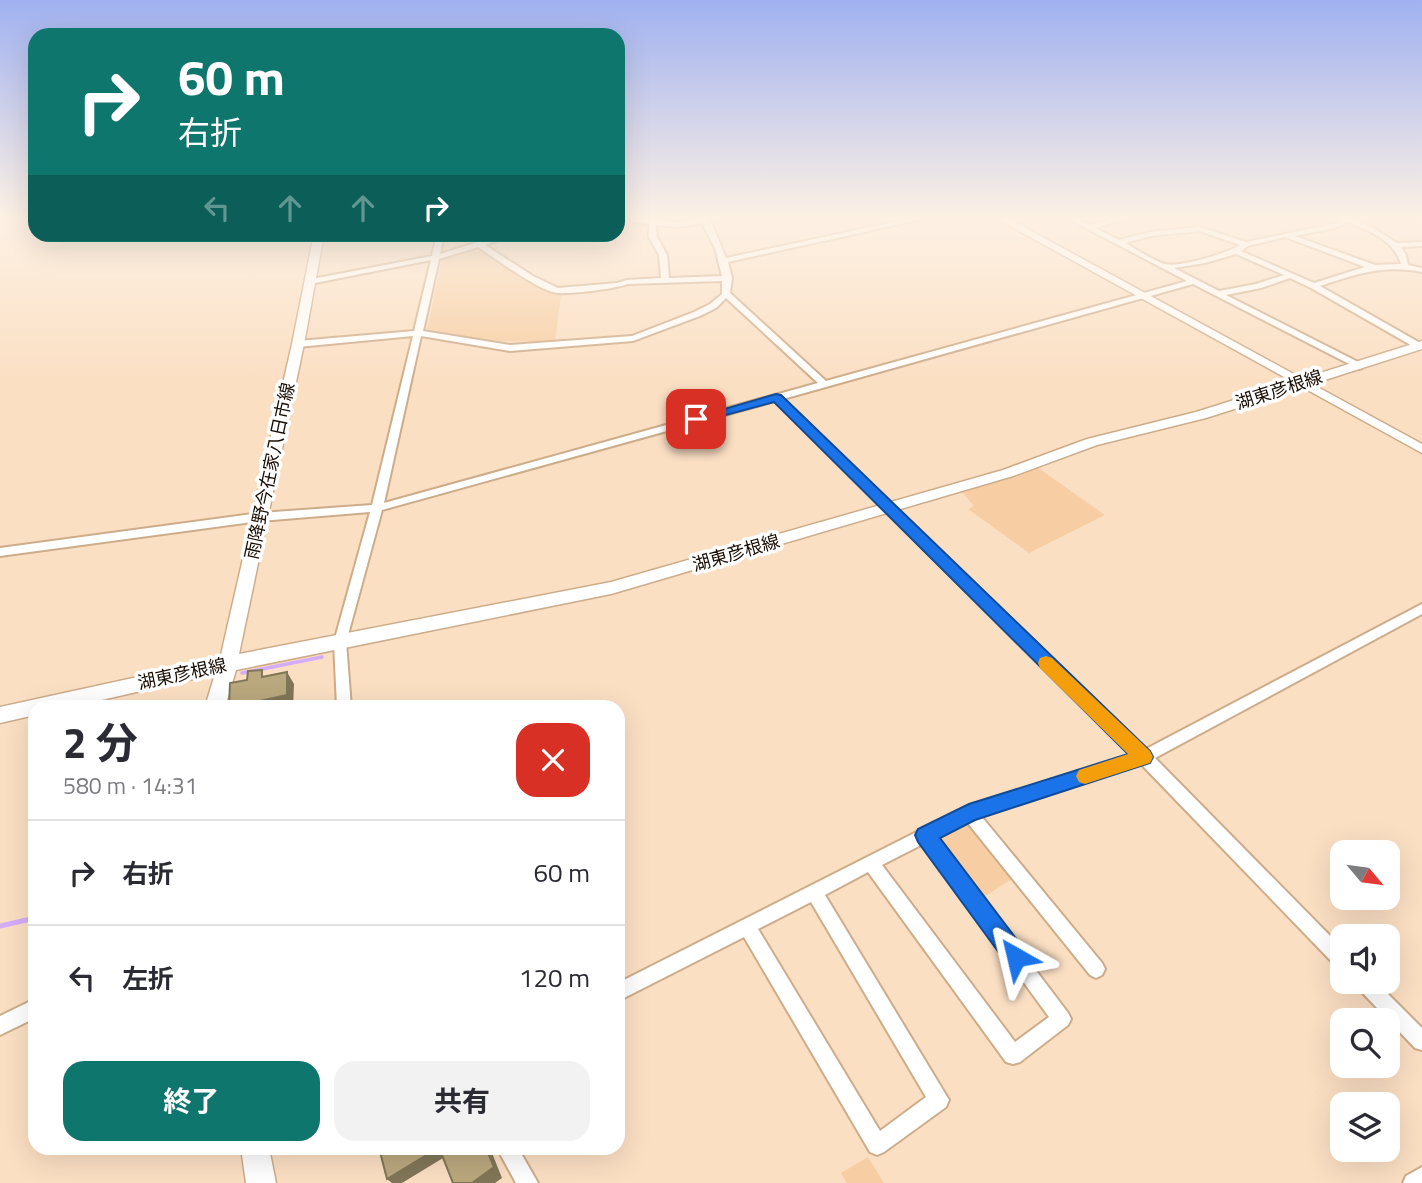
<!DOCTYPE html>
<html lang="ja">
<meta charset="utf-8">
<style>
body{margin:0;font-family:"Titillium Web","Noto Sans JP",sans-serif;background:#f2f2f3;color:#2b2b33;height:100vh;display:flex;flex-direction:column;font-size:26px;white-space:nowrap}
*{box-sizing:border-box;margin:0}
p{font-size:23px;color:#7c7c81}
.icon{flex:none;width:38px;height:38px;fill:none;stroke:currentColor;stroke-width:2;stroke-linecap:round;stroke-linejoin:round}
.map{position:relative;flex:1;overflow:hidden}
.drawer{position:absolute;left:28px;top:700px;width:597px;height:455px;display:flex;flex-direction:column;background:#fff;border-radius:21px;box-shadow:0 7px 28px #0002}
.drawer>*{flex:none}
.guide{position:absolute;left:28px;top:28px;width:597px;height:214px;border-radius:21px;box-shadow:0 7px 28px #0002;background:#0f766e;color:#fff;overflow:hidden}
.needle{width:46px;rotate:119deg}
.buttons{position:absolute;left:1330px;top:840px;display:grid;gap:14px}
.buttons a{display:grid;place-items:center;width:70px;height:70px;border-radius:14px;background:#fff;box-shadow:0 7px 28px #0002;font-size:35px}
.pin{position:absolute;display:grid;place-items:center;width:60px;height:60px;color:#fff;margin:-30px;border-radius:14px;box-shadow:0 4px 10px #0006}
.me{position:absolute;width:77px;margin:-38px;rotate:323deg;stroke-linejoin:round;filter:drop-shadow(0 0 5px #0008)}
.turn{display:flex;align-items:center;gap:24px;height:147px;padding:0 35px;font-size:32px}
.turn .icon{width:91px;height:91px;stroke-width:2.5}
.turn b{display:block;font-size:49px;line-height:60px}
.lanes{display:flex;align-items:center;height:66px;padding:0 35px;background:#0003;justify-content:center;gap:35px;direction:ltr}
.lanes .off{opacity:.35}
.round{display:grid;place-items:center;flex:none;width:74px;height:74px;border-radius:21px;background:#f2f2f3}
.head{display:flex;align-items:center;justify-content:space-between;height:119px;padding:0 35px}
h1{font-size:42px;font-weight:700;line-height:52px}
.button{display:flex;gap:14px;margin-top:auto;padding:14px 35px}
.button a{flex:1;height:80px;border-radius:21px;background:#0f766e;color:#fff;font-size:28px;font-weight:700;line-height:80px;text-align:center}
.button a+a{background:#f2f2f3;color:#2b2b33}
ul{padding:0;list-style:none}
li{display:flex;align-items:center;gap:21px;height:105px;padding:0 35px;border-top:2px solid #e1e1e2}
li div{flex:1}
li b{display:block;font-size:26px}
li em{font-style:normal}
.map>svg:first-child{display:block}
.green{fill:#f7cea3}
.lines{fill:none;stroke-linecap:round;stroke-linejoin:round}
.stream-far1{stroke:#d5acfb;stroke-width:3.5}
.stream{stroke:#d5acfb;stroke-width:5}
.minor-casing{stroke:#cdac8a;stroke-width:4}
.tertiary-casing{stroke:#cdac8a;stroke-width:3}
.secondary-casing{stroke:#cdac8a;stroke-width:3}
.minor{fill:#fff;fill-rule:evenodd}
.tertiary{fill:#fff;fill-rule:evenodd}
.secondary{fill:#fff;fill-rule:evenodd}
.shaded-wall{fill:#827658}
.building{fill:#baa87e;stroke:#827658;stroke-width:2}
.route{fill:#1a73e8;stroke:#114b97;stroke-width:2}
.slow{fill:#f59e0b}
.labels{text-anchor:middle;stroke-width:7;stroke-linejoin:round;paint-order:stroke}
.street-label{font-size:18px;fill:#190d03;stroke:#fff}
</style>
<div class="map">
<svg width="1422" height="1183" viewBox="0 0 1422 1183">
<rect width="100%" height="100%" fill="#fbdfc3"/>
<path class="green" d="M484,248l77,47 -6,47 -66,-1 -62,-12 15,-71z
M1037,467l68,48 -76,38 -61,-44 6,-3 -12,-14z
M971,824l44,53 -33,21 -43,-55 2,-7z
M868,1157l16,26h-37l-6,-10z"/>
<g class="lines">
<path class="stream-far1" d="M242,673l80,-16"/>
<path class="stream" d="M0,926l35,-8"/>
<g class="minor-casing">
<path id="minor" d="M618,216l61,6 32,-6 -3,4 4,4 14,34 196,-42h15l-209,46 4,16 -2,15 96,88 361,-100 -124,-65h9l18,9 33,-9h13l-41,12 24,12 32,-8 49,-5 46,15 87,-18 9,-4 -7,-4h11l25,11 26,16 25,-1v4l-21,1 5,8 2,10 14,3v4c-36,-8 -67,2 -102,14l102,58v4h-6l-105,-60 -21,-10 -29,10 -35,7 136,69v4l-3,1 -166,-85 -410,115 363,350 276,-145v10l-267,144 187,190v21l-6,-3 -195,-202 -160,52 121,147 3,6 -3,6 -6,3 -6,-3 -123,-153 -31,16 132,175 3,6 -3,6 -48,37 -7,2 -7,-2 -138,-190 -43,23 124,205 -3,7 -62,45 -7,3 -7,-3 -126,-215 -126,64v-18l346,-175 168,-53 -357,-354 -393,109 -36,132 5,65h-14l-3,-65 36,-130 -110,9 -260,35v-8l260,-35 112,-8 41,-169 -115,11 -4,-3 4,-3 116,-10 17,-71 -121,24 -4,-2 1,-2 125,-24 5,-22h7l-4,20 64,-20h12l-31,11 48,31 25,12 59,-5 10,-3 34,-2 -2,-23 -10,-18v-13l-31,-4zM1348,222c22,9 46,18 53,42l-26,1 -80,-29 40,-8zM702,223l13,25 7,28 -53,2 -2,-23 -10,-18 -1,-12 23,2zM1200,231l40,14c-12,8 -61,23 -75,19 -13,-4 -27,-14 -40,-21l26,-7zM1285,237l80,30 -51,16 -73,-32 7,-5zM478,247c17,11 62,45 80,46 13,1 57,-4 70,-9l94,-3v13l-12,10 -16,8 -62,24 -122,9 -87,-14 16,-72zM1236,254l48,21 -28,9 -37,7 -45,-23 31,-5zM726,298l92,85 -434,120 37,-167 89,15 123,-10 67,-25 16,-8zM923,844l126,173 -34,25 -133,-177zM811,902l115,195 -46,34 -122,-202z
M1355,982h21l46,46v22l-7,-2 -57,-60z
M35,999v19l-35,17v-19z
M497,1148h21l20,35h-22z
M1422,1167v16h-19l3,-7z"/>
</g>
<g class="tertiary-casing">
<path id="tertiary" d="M992,216h12l418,228v9z"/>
</g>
<g class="secondary-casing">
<path id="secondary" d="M314,234h10l-20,110 -65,310 372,-72 392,-112 84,-31 109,-27 226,-71v8l-216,69 -109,27 -84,31 -402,118 -375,76 -11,37h-20l10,-33 -144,33h-36v8l-35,8v-16l220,-48 72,-315z
M241,1148h28l7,35h-30z"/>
</g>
<use href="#minor" class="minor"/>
<use href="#tertiary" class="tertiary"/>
<use href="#secondary" class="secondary"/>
</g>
<path class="shaded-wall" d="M287,672l7,12 -1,23h-39l1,-5z
M438,1148h8l2,7 -46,28h-10l-5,-4z
M486,1148h4l12,30 -7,5h-23z"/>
<path class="building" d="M262,670v7l25,-5v23l-32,7 -1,5h-25l1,-24 17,-3 1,-9z
M154,704l-1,3h-13z
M379,1148h59l-51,31z
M452,1148h34l8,19 -22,16h-19l-11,-28z"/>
<linearGradient id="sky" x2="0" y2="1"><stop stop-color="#a0b1f0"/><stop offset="0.57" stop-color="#fdf1e4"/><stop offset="1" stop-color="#fdf1e4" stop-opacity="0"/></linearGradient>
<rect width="1422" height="382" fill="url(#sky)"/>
<path class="route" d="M776,394l5,1 369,356 3,6 -3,6 -175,57 -35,18 84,111 4,8 -4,8 -8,4 -8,-4 -90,-123 -3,-7 3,-6 51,-25 159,-50 -354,-352 -78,21 -6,-4z"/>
<path class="slow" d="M1046,656l6,2 98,93 3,6 -3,6 -65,21 -6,-2 -3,-6 3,-6 49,-16 -88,-86 -2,-5 2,-5z"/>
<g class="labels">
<g class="street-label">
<text transform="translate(1279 390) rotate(-18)" y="6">湖東彦根線</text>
<text transform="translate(270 471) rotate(-78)" y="6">雨降野今在家八日市線</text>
<text transform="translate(736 553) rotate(-16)" y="6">湖東彦根線</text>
<text transform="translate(182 674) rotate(-12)" y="6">湖東彦根線</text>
</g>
</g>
</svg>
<div class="buttons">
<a><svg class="needle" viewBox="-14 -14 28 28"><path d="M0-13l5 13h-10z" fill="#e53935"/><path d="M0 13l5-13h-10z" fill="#7c7c81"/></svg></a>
<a><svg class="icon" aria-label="sound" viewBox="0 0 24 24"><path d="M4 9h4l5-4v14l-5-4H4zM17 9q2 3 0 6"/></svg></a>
<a><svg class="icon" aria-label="search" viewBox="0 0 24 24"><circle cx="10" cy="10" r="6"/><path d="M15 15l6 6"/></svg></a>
<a><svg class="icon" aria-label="layers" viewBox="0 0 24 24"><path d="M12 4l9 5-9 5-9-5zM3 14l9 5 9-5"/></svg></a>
</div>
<div class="pin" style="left:696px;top:419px;background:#d93025"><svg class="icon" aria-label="arrive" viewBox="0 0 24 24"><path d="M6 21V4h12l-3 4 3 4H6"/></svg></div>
<svg class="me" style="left:1016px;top:957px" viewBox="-20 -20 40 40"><path d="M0-17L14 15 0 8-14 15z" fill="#1a73e8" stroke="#fff" stroke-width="4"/></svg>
<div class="guide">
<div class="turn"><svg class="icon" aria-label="right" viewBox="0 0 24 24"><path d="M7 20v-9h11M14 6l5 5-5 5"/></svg><div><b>60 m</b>右折</div></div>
<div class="lanes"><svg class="icon off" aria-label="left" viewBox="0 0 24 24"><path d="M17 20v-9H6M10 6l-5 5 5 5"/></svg><svg class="icon off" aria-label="ahead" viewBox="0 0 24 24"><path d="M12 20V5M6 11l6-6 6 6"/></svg><svg class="icon off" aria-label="ahead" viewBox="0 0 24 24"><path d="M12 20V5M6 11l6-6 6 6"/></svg><svg class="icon" aria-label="right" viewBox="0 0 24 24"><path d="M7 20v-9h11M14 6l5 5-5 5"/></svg></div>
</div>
<section class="drawer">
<div class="head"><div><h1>2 分</h1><p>580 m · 14:31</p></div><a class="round" style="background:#d93025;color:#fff"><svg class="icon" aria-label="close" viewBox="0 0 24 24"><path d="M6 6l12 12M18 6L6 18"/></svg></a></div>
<ul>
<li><svg class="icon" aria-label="right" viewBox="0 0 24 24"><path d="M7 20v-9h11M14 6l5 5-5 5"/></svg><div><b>右折</b></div><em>60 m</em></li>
<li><svg class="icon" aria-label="left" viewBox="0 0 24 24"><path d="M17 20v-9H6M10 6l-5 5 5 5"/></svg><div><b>左折</b></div><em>120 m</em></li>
</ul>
<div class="button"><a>終了</a><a>共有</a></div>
</section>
</div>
